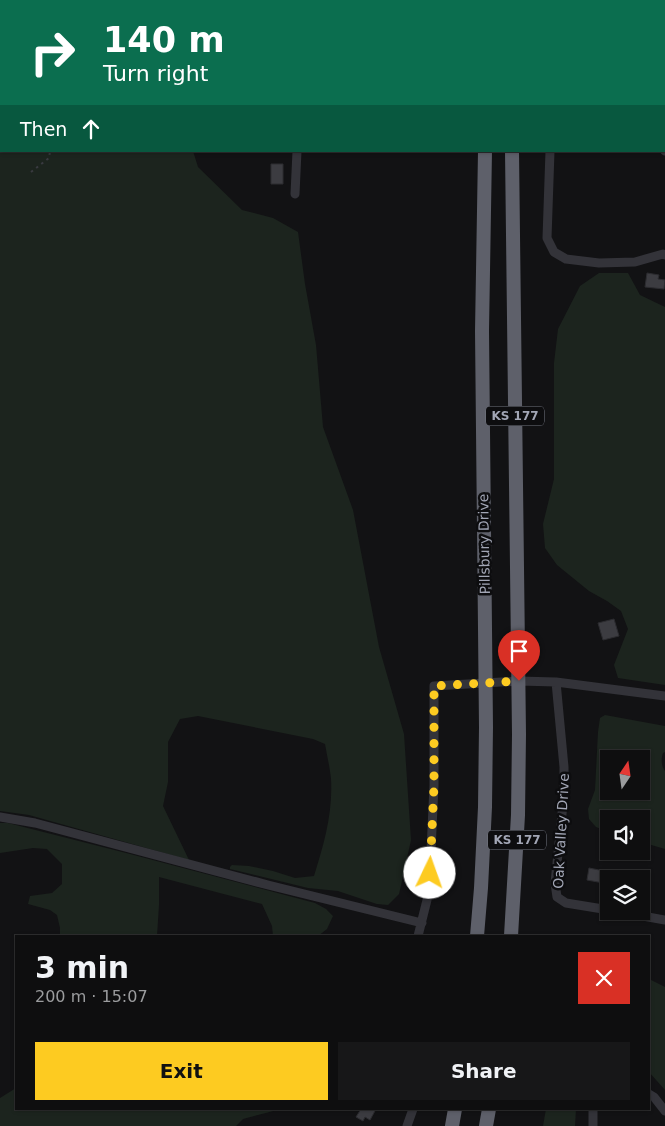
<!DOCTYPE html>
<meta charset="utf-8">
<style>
body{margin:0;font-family:"DejaVu Sans",sans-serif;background:#171718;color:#f1f3f6;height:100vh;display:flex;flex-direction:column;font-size:19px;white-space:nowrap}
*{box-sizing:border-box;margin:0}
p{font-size:16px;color:#9b9c9e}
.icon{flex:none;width:28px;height:28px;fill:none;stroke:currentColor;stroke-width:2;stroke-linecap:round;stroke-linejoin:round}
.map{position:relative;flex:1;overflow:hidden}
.drawer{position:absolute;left:15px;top:935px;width:635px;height:175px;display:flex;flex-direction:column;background:#0e0e0f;border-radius:0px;box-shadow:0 1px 4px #0004,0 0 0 1px #2e2e2f}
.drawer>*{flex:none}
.banner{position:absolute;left:0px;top:0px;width:665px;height:152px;box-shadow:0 1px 4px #0004,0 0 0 1px #2e2e2f;background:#0b6e4f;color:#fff;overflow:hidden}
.needle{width:32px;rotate:13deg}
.controls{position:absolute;left:600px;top:750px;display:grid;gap:10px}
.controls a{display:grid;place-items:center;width:50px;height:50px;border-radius:0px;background:#0e0e0f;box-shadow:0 1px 4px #0004,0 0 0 1px #2e2e2f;font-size:25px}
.pin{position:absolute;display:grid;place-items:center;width:42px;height:42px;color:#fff;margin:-51px -21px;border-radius:50% 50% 50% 0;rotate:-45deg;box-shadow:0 0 5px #0007}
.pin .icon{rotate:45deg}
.me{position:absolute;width:55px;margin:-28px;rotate:3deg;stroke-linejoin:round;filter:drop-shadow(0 0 4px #0008)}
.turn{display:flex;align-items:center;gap:18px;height:105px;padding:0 20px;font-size:22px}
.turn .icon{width:65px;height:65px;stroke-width:2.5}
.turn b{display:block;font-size:35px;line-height:42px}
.then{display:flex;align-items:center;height:48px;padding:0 20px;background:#0003;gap:10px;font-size:19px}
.round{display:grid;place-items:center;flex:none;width:52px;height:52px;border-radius:0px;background:#171718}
.headline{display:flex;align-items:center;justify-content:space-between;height:85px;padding:0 20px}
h1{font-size:30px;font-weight:700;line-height:38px}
.action{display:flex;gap:10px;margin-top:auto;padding:10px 20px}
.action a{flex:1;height:58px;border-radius:0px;background:#fdcb21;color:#111;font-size:20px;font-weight:700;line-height:58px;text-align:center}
.action a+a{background:#171718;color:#f1f3f6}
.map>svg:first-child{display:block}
.green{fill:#1c241e;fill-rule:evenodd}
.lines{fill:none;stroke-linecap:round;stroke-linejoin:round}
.stream{stroke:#282f38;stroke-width:2.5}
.building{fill:#3c3c41;stroke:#2c2c30}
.path{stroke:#393a40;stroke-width:2;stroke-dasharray:2.5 4;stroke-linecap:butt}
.minor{stroke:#333339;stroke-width:9}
.highway{stroke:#5e606a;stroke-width:14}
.route{stroke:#fdcb21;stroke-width:9;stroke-dasharray:0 16.2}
.labels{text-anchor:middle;stroke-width:5;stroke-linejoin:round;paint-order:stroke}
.shield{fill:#0d0d0f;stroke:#757883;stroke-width:1}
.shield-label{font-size:12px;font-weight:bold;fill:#a2a6b5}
.street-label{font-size:14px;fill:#a2a6b5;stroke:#0d0d0f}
</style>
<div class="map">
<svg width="665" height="1126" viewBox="0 0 665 1126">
<rect width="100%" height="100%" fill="#121214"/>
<path class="green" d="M0,36l1,3v112h192l5,16 44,43 31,8 25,14 7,52 11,61 7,82 30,83 26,137 25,87 7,106 -12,54 -11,11 -11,-1 -39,-13 -30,-3 -78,-19v-2l2,-2 17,1 24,5 22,7 19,-2c10,-32 19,-63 17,-97 -1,-11 -4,-23 -6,-35l-12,-5 -115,-23 -18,3 -12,23v40l-5,24 26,54 -160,-45 -29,-4z
M599,273h29l12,22 25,12v378l-47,-7 -4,-13 14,-36 -7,-18 -14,-10 -18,-10 -32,-26 -12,-17 -2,-24 11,-45v-116l4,-34 22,-43z
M605,715l60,11v26l-2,1c-2,5 -2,13 2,18v78l-24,-7v-23h-32v13l-13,-5 -7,-8 -1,-10 7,-19 3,-58 2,-14zM609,759h32v32h-32z
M0,823h8l122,31 185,49 11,6 7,7 -6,13 -9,7h-45l-1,-10 -10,-22 -103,-27v28l-2,31h-97v-8l-3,-13 -7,-5 -22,-6 2,-8 22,-3 10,-9v-20l-15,-15 -14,-1 -33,5z
M649,979l16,8v103l-16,-18z
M16,1088v21h113l2,1 4,-1h146l-38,10 -7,7h-236v-28z
M546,1109h30l-1,17h-32z"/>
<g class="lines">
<path class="stream" d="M254,0v1"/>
</g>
<path class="building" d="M271,164h12v20h-12z
M647,273l12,2 -1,4 7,1 -1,9 -19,-2z
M614,619l5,17 -16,4 -5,-17z
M589,868l35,7v4h-15v5l-22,-4z
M361,1109h15l-6,11 -5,-3 -2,4 -7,-4z"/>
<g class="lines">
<path class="path" d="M85,1l1,-1
M31,172l18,-14 1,-7"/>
<path class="minor" d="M298,0v1
M664,150l1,1
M550,151l-3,87 7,14 12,7 33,4 36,-1 28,-8 2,1
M295,194l2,-43
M556,682l8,85v27l-9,89 2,14 9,6 43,7
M0,817l35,6 233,62 154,38
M615,911l50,9
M418,936l9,-36 3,-27 4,-88v-99l85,-5 37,1 109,14
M649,1094l5,3 11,14
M407,1126l6,-17
M593,1126v-17"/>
<path class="highway" d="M490,1v-1
M512,1v-1
M477,936l4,-48 4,-81 1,-80 -4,-396 3,-180
M511,936l7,-121 1,-81 -7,-583
M452,1126l3,-17
M486,1126l3,-17"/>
</g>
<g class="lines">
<path class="route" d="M430,873l4,-87v-100l85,-5"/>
</g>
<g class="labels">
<g class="shield">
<rect x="486" y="406.5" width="58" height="19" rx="4"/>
<rect x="488" y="830.5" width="58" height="19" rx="4"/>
</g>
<g class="shield-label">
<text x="515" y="420">KS 177</text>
<text x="517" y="844">KS 177</text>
</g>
<g class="street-label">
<text transform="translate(484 544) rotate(-91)" y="5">Pillsbury Drive</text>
<text transform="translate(561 831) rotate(-87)" y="5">Oak Valley Drive</text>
</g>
</g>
</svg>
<div class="controls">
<a><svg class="needle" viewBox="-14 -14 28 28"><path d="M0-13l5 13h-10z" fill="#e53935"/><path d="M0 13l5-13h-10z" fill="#9b9c9e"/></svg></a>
<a><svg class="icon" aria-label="sound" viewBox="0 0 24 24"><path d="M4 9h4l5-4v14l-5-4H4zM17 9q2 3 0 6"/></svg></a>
<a><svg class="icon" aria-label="layers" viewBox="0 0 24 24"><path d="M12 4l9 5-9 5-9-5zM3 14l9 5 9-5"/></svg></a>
</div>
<div class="pin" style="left:519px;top:681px;background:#d93025"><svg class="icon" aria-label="arrive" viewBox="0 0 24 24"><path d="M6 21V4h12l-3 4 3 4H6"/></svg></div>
<svg class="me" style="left:430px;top:873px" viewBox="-20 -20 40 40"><circle r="19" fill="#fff"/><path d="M0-13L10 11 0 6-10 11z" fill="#fdcb21"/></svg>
<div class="banner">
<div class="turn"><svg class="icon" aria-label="right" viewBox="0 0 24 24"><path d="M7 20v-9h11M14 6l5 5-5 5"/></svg><div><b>140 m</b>Turn right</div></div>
<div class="then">Then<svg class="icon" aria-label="ahead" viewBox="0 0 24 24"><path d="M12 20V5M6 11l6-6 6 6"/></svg></div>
</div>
<section class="drawer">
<div class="headline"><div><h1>3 min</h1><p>200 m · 15:07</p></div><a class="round" style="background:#d93025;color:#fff"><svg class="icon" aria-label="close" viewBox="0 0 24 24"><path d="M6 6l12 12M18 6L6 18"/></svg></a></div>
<div class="action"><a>Exit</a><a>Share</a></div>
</section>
</div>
